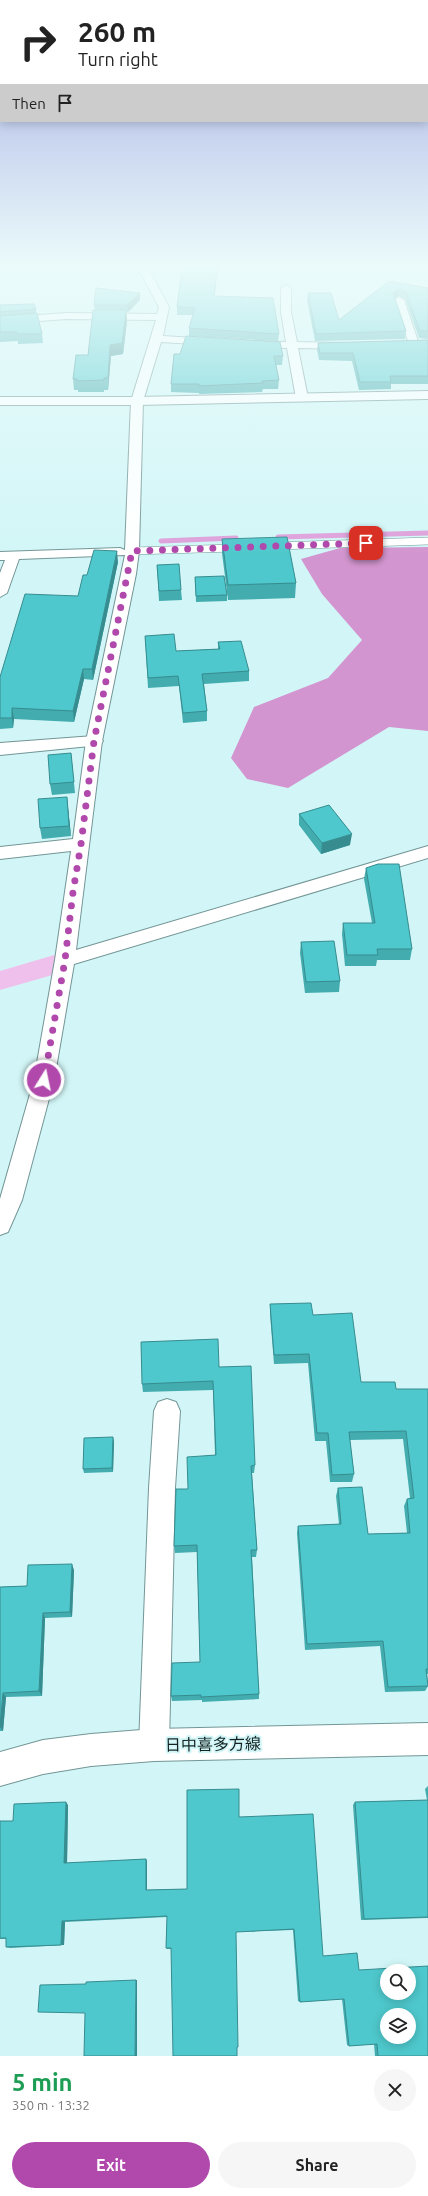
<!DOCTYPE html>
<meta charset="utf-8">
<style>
body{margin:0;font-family:Ubuntu,"Noto Sans JP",sans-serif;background:#f6f6f6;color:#222;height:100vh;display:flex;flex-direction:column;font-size:15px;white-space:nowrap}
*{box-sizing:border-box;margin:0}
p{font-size:13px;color:#767676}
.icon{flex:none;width:22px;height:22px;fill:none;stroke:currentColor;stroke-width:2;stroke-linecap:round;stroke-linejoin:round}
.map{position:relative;height:2056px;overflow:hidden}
.side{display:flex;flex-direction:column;background:#fff;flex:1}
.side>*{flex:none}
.hud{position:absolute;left:0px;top:0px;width:428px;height:122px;box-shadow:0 2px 10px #0003;background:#fff;color:#222;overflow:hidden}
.controls{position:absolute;left:380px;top:1964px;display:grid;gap:8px}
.controls a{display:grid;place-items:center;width:36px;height:36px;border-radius:50%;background:#fff;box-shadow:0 2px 10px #0003;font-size:20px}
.pin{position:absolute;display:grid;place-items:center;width:34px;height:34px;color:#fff;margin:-17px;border-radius:8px;box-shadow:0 2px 6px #0006}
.me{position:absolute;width:44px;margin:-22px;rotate:10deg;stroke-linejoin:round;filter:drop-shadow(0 0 3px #0008)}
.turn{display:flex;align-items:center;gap:14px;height:84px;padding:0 12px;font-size:18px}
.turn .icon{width:52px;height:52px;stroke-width:2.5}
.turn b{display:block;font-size:28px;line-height:34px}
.then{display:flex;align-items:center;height:38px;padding:0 12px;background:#0003;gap:8px;font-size:15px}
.round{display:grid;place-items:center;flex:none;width:42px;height:42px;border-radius:21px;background:#f6f6f6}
.overview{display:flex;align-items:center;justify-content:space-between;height:68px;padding:0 12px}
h1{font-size:24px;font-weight:700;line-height:30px;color:#1e9e55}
.action{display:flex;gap:8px;margin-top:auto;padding:8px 12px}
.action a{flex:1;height:46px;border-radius:24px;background:#b149ad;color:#fff;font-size:16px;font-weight:700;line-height:46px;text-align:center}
.action a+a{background:#f6f6f6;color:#222}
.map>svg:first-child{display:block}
.green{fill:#efc0eb}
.forest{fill:#d395cf}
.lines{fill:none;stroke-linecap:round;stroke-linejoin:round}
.stream{stroke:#de9fda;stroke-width:5}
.lane-casing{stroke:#739596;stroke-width:8}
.street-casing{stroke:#739596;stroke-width:2}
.secondary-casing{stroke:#739596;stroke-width:2}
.lane{stroke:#fff;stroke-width:7}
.street{fill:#fff;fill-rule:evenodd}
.secondary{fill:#fff;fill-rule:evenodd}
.wall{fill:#43acaf}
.shaded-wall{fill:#378c8f}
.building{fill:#4ec8cc;stroke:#378c8f;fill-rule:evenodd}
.route{stroke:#b149ad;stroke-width:7;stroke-dasharray:0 12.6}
.labels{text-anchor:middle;stroke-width:4;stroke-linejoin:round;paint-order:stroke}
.near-street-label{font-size:16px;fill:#132121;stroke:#d2f6f7}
</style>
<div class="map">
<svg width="428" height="2056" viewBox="0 0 428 2056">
<rect width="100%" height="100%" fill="#d2f6f7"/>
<path class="green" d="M61,953l-5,21 -56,16v-19z"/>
<path class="forest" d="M428,547v184l-39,-4 -101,61 -41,-9 -16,-21 23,-51 74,-29 34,-38 -40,-46 -21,-35 39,-11z"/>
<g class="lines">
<path class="stream" d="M278,537l150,-4
M161,541l75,-3"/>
<g class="lane-casing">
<path id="lane" d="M276,546l152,-5
M132,551l102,-3"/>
</g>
<g class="street-casing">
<path id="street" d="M141,267h10l-1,5 19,35 -6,29 47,3 5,3 -5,3 -49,-3 -18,59 -4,150 -3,23 -34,167 -26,209 352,-104v12l-354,106 -20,116 -32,120 -14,32 -8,3v-36l34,-119 21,-120 16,-109 -71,8v-12l73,-8 13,-98 39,-186 -106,4 -12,34 -7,4v-24l5,-13h-5v-8l120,-4 5,2 6,-149 25,-81 -90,-1 -66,5v-6l66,-5 91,1 2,-7 -19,-35z
M286,285l5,3v24l6,30 47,1 5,3 -5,3 -46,-1 10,50 -6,3 -6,-3 -9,-50 -33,-1 -5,-3 5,-3 32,1 -5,-30v-24z
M399,297l5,3 15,44 -1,2 -4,1 -5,-3 -15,-44z
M167,1399l9,3 4,9 -5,77 -6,257 -4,11 -11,4 -11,-4 -4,-11 10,-257 5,-77 4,-9z"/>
</g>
<g class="secondary-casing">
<path id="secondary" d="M428,391v8l-291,6h-137v-8h137z
M94,736l6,1 3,4 -3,4 -100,10v-12z
M428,1723v32l-274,6 -63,5 -48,8 -43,12v-34l43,-12 48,-6 63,-5z"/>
</g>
<use href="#lane" class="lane"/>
<use href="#street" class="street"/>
<use href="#secondary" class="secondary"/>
</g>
<path class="wall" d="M182,267h36l-4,29 65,38 -1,7 -89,-5v-8l4,-13h-16v-8z
M389,281l39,7v51l-9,-1 -14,-39 -7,-3 -3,2 11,33 -1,8 -90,2 -8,-41 1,-7 31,27z
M140,300l-12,12h-2l1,9 -4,33 -12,2 -3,34h-4v2h-26v-2h-4l-1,-11 15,-24 7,-45 -1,-5z
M0,305l36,4v4l6,21 1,9 -25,1v-3l-18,1z
M428,340v44h-37v5l-32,1 -7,-29 -33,-1 -2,-10 1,-7z
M174,354l109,2 -1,9h-7l4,15 -1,9h-15l-1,3 -63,2v-1l-28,-1v-8z
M222,539l74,44 -1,15 -67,2 -6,-47z
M118,562l-25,118 -9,-1 -10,43 -60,-3 -1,9 -13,1v-52l78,-81 9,-21z
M157,565l24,25 1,10 -23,1z
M195,577l32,18v6l-31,1z
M145,636l31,15 42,-2v-7l31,29v10l-45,3 3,27v10l-24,2 -4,-37 -31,2z
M71,753l4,40 -23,2 -2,-11z
M67,797l4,39 -29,3 -2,-11z
M299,814l51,31 -29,9 -22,-29z
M366,868l46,81 -2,11h-33l-1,6h-31l-3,-32 1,-11h29l-8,-44z
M301,942l39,39 -1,11 -34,1 -5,-40z
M270,1304l43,11 48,67 35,7h32v285h-1l1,12 -3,5 -40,1 -5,-46 -75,4 -8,-117 1,-7 41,-2 -3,-28 2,-8 30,46 39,-1 -3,-27 3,-7 3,-1 -7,-59 -53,1 4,34 -2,8h-22l-4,-41h-11l-7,-78 -34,1 -4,-50z
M219,1367l36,98 -1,8h-2l5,77 -1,7h-4l7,137v5l-57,3v-2l-30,1 -1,-5 29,-34 -3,-110 -22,1 -1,-7 14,-57 27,-34 -2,-65 -70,2 -1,-8z
M114,1441l-1,31 -29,1 -1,-4z
M74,1570l-2,47 -27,1 -3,78 -36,1 -3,34h-3v-144l27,-1z
M428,1786v132l-67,2 -8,-115 2,-3 72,-2 -2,-11z
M68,1805l-1,58 79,-4 1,2v29l40,-1 52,-72 84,139 36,14 69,86h-53l-1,-12 -25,2 -2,-1 -5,-46 -42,3 -2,-1 -5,-71 -57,2 -65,17h-4l-1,-1 1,-31 -102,5 -1,23 -54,3 -4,-1v-8h-6v-118h13z"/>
<path class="shaded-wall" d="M217,267h1l-4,36v-7z
M399,289l-1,7 -5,4v-7z
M140,293v7l-12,12 -1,-7z
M126,310l1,11 -4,33 -12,2 -3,34v-12l2,-33z
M117,551l1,11 -25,118 -1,-11z
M83,669l1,10 -10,43 -1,-11z
M12,708l2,11 -1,9 -1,-10z
M67,797l1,11 3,28 -2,-10z
M352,834l-2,11 -29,9 1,-11z
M113,1437l1,4 -1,31 -1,-4z
M72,1564l2,6 -2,47 -2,-5z
M43,1613l2,5 -3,78 -3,-5z
M3,1693l3,4 -3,34 -3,-4z
M66,1802l2,3 -1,60 -3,-2z
M146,1859l1,2v30l-1,-1z
M62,1921l3,1 -1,23h-3z
M136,1980h1v76h-2z"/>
<path class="building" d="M182,267h35l-3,29 59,2 6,36 -90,-6 6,-20 -18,-1z
M389,281l39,7v43h-8l-14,-39 -7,-3 -6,4 13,38 -90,3 -8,-41h23l8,27z
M96,288l44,5 -13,12h-33z
M34,304l2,5 -36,3v-7z
M93,310h33l-4,33 -12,2 -2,33h-4v2l-27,1v-2h-4l3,-24h12z
M37,313l5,21h-25v-2h-17v-16z
M186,336l94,6 3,14h-9l5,24 -17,1 1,2 -64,3v-2h-28l3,-30h6z
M428,340v36h-38l1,6h-31l-7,-29h-33l-2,-10z
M287,537l9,46 -68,2 -6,-46z
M94,550l23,1 -25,118h-9l-10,42 -61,-3v10h-12v-41l25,-83 53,2 5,-21h4z
M179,564l2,26 -22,1 -2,-26z
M224,576l3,19 -31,1 -1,-19z
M174,634l2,17 44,-2 -2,-7 23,-1 8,30 -47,3 5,37 -24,2 -5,-37 -30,2 -3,-42z
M71,753l3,29 -24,2 -2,-29z
M67,797l2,29 -29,2 -2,-29z
M329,805l23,29 -30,9 -23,-29z
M378,864h21l13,85h-35l1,6h-31l-4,-32h32l-9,-55z
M334,941l6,40 -34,1 -5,-40z
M311,1303l2,12 39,-2 9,69h34l1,7h32v280h-2l2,17 -40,1 -5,-46 -76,3 -9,-118 43,-2 -3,-36 24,-1 6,47 42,-1 -3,-34 7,-1 -8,-67 -57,1 5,42 -22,1 -4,-42h-11l-8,-79 -35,1 -4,-51z
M218,1339l1,28 32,-1 4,99 -4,1 6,84h-6l8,144 -58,3v-2l-30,1 1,-33 28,-1 -3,-117 -23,1 2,-57h12l-1,-32 29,-2 -3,-74 -71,3 -1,-42z
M113,1437l-1,31 -29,1 1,-31z
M72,1564l-2,48 -27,1 -4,78 -36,2 -3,34v-140l27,-1 1,-21z
M239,1789v28l74,-3 10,142 34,-3 2,17 69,-4v90h-50l-1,-12 -28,2 -5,-47 -44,3 -6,-73 -58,3 2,115h-1v9h-64l-2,-108h-5l1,-32 -105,5 -1,24 -55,2v-9h-6v-117h13l1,-17 52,-2 -2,61 82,-4v31l41,-1v-99zM387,1971h22v22h-22zM387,2015h22v22h-22z
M428,1800v117l-64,2 -9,-117z
M136,1980l-1,76h-51l1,-43 -47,-1 2,-27 46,-1v-2z"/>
<linearGradient id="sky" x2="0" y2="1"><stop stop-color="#a4ace2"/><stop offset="0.48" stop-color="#ebfbfb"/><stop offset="1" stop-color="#ebfbfb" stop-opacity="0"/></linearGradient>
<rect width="428" height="555" fill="url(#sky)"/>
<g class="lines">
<path class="route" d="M44,1080l21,-120 8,-68 8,-48 13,-103 38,-190 234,-8"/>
</g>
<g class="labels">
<g class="near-street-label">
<text transform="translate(213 1744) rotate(-1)" y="6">日中喜多方線</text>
</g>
</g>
</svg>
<div class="controls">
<a><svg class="icon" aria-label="search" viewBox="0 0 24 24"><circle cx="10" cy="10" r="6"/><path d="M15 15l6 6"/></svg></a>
<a><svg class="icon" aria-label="layers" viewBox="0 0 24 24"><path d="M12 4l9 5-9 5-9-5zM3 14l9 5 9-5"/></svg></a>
</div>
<div class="pin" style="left:366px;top:543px;background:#d93025"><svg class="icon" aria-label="arrive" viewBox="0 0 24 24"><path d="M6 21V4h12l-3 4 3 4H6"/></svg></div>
<svg class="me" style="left:44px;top:1080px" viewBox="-20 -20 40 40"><circle r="17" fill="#b149ad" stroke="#fff" stroke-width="3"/><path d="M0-11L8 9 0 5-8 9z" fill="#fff"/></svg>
<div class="hud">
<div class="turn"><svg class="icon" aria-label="right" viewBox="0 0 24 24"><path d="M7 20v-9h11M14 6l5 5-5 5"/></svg><div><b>260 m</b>Turn right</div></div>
<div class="then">Then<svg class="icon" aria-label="arrive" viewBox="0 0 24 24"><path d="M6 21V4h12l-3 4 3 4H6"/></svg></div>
</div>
</div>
<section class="side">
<div class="overview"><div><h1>5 min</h1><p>350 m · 13:32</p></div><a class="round"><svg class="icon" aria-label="close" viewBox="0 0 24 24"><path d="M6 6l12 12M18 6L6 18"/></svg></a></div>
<div class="action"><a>Exit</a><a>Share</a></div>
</section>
